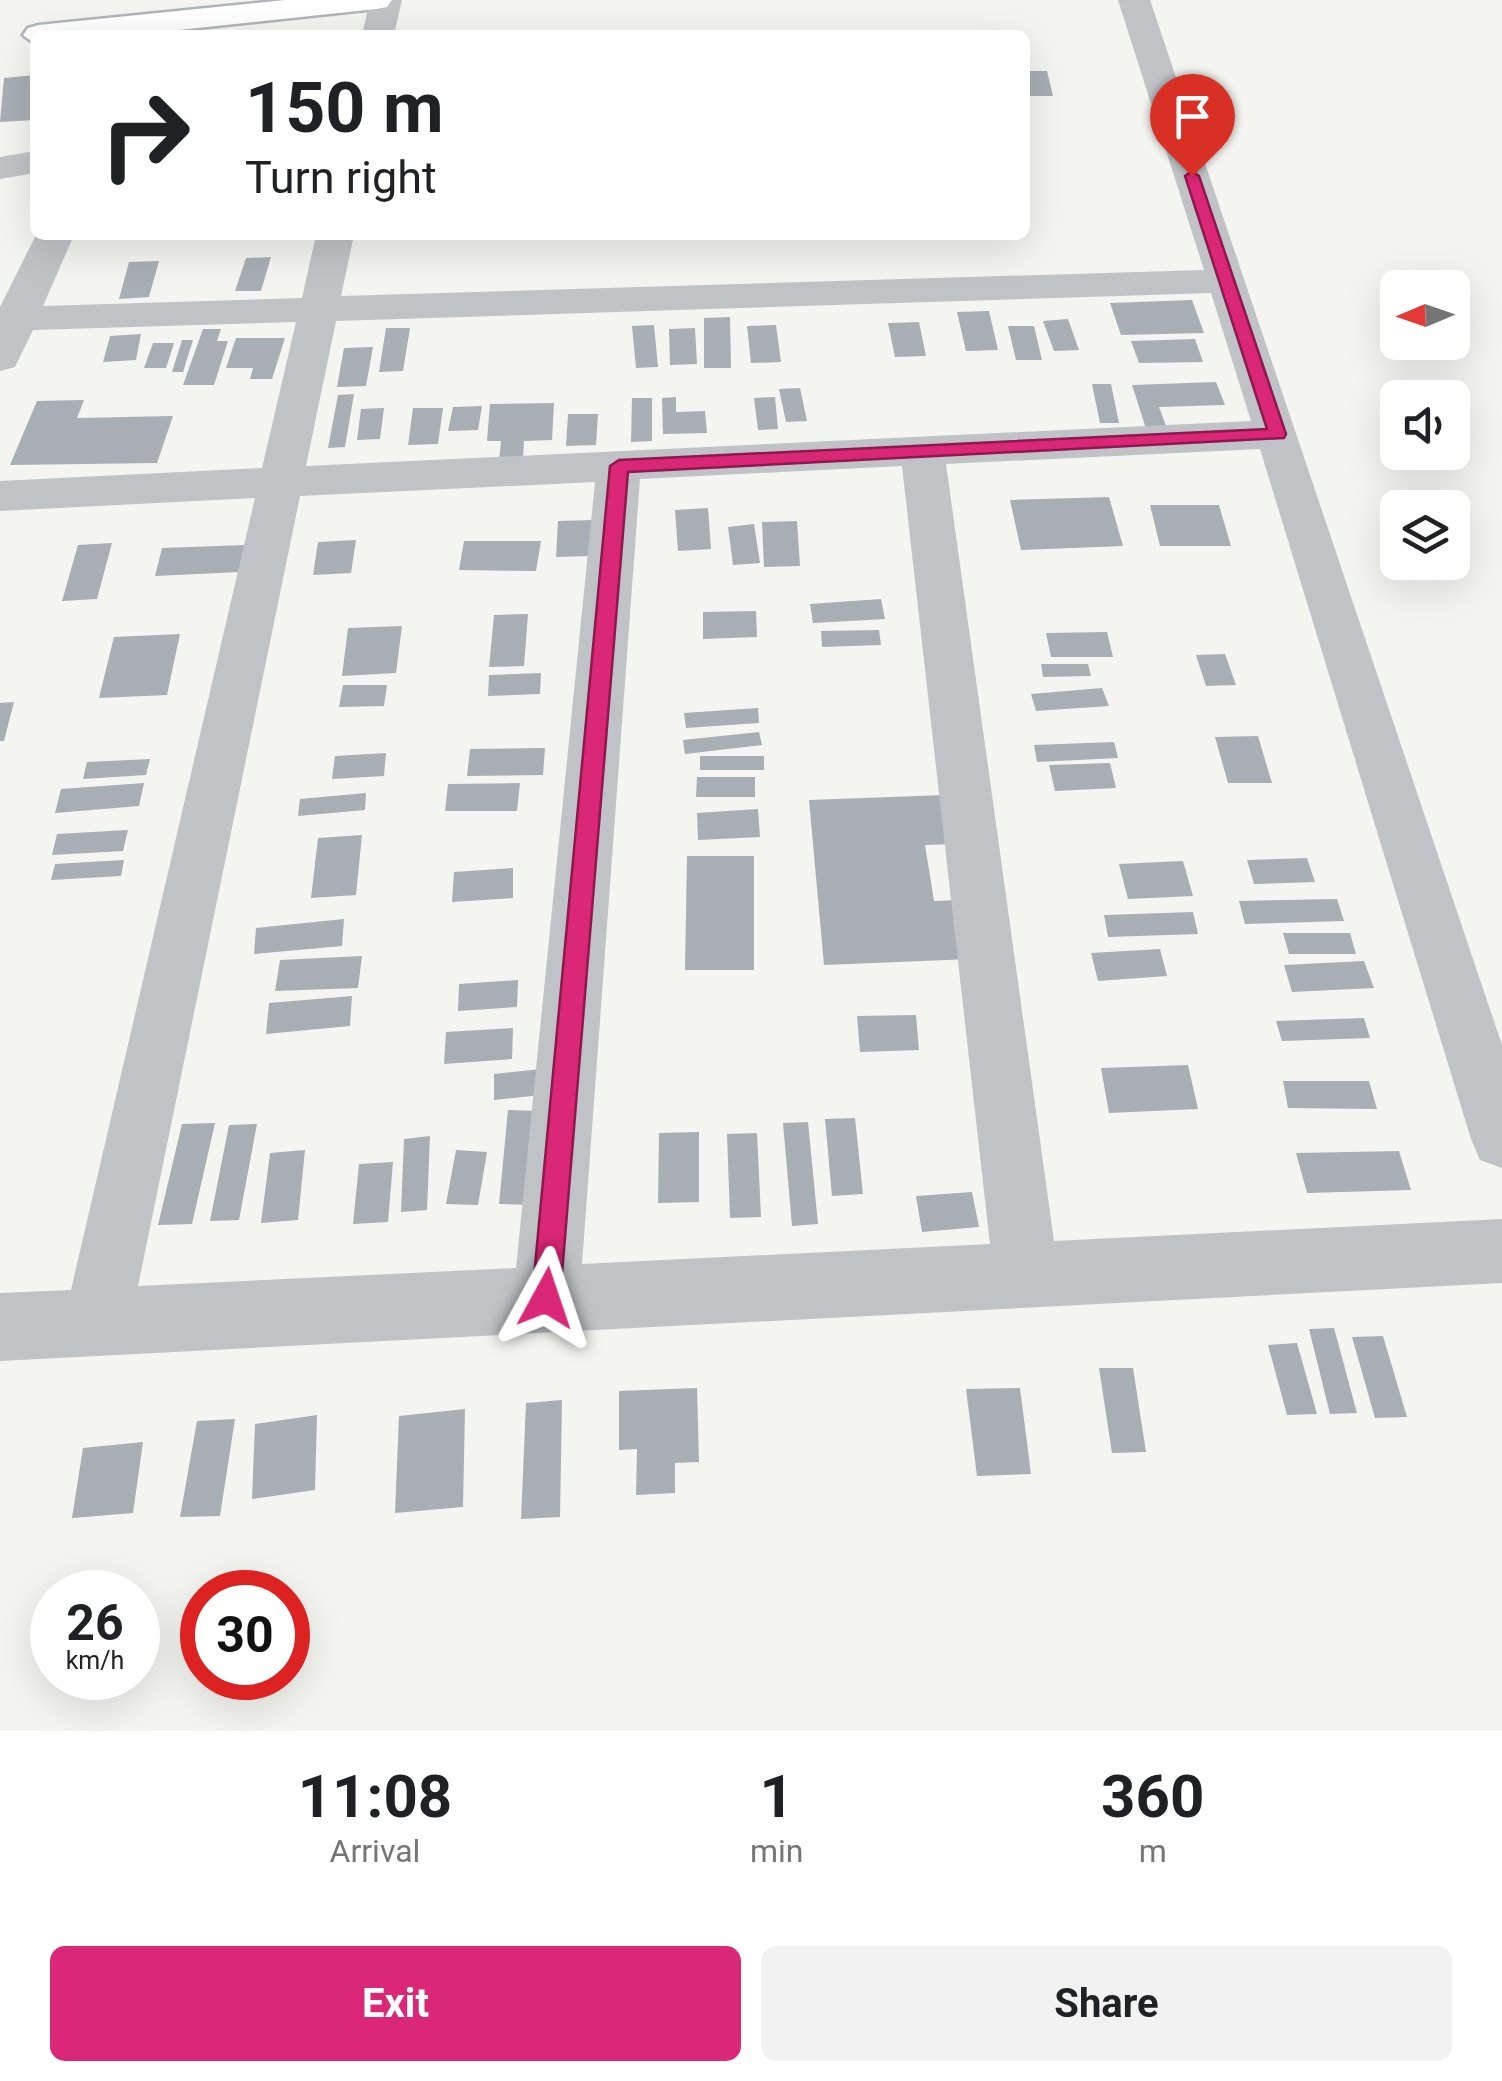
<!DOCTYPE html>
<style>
body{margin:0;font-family:Roboto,sans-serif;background:#f2f2f2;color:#202124;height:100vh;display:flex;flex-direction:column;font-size:38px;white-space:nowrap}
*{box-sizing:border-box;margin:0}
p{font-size:32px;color:#757577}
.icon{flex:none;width:55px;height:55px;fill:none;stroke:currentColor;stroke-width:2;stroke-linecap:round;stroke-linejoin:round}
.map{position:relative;height:1731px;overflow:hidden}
.drawer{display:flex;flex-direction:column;background:#fff;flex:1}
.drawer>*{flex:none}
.top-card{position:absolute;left:30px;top:30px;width:1000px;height:210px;border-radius:15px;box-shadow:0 10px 40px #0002;background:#fff;color:#202124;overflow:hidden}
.needle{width:65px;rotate:268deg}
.tools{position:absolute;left:1380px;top:270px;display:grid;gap:20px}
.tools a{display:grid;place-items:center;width:90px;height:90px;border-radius:15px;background:#fff;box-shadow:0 10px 40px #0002;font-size:50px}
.speed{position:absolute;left:30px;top:1570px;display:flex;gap:20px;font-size:50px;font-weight:700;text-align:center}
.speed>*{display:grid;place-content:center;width:130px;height:130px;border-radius:50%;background:#fff;box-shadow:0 10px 40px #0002;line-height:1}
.speed small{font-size:25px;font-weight:400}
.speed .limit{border:15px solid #d22;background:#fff;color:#111}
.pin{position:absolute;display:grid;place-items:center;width:85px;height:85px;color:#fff;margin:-102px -42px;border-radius:50% 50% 50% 0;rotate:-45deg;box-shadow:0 0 10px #0007}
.pin .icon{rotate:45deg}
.me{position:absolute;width:110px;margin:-55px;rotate:5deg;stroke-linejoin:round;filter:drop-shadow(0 0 8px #0008)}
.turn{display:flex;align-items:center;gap:35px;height:210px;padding:0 50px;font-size:45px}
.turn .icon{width:130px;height:130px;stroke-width:2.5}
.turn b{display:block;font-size:70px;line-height:85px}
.eta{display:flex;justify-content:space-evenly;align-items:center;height:170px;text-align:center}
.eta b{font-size:60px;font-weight:700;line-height:70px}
.action{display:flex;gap:20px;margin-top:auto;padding:20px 50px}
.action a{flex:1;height:115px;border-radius:15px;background:#db2777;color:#fff;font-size:40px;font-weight:700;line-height:115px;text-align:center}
.action a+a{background:#f2f2f2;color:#202124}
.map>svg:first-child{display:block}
.building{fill:#a8afb4}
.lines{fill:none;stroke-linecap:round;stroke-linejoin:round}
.secondary-casing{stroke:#b2b6ba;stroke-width:5}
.street{fill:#bfc3c6;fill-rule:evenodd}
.secondary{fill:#fff;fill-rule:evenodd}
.route{fill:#db2777;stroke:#8e194d;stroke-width:2.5}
</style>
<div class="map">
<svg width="1502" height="1731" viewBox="0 0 1502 1731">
<rect width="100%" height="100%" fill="#f4f4f0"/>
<path class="building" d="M1025,71h22l6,25h-28z
M35,75v45l-35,2 4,-44z
M271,257l-10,34h-26l11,-33z
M159,261l-10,36 -30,2 10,-37z
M1192,300l12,33 -83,2 -11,-32z
M989,311l9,39 -32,1 -9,-39z
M730,317l1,51h-27v-50z
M1068,319l11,31 -25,1 -11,-30z
M919,322l7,34 -31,1 -7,-34z
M654,325l4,42 -22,1 -4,-42z
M776,325l5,37 -30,1 -4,-37z
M1008,326h26l8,34h-26z
M386,328h24l-7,43 -24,1z
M695,328l2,36 -27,1 -1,-36z
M203,329h18l-4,12h11l-14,44h-31z
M141,334l-5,26 -33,2 7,-26z
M236,338h49l-13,41h-22l3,-11h-27z
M1195,339l8,23 -64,1 -8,-22z
M182,340h11l-10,32h-11z
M153,343h21l-8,25h-22z
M373,347l-7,39 -29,1 7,-39z
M1216,382l9,23 -66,2 10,27 -21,1 -16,-50z
M1092,384h19l8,39h-19z
M800,388l7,33 -21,1 -7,-33z
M354,394l-9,53 -17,1 10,-53z
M676,397v15l29,-1 2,22 -44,1 -1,-36z
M775,397l3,32 -20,1 -4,-32z
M632,398h20v43l-21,1z
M84,400l-7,18 96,-2 -16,47 -147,2 27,-64z
M554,403l-2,37 -28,1 -1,19 -24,1 2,-20h-14l3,-37z
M482,406l-4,24 -30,1 5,-24z
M384,408l-4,31 -23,1 4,-31z
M413,408h30l-5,36 -30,1z
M568,414h30l-2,31 -30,1z
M1109,497l14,49 -102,4 -11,-50z
M1150,505h69l12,41h-71z
M708,508l3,41 -33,2 -3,-41z
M593,520l-2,36 -35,1 2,-36z
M797,521l3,45 -36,1 -2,-45z
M754,524l6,39 -27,2 -5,-38z
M356,540l-5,33 -38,2 5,-33z
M464,541h77l-5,30 -77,-1z
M112,543l-15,56 -35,2 16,-56z
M245,545l-5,27 -85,4 7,-28z
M881,599l4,20 -72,4 -3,-19z
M756,611l1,26 -54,2v-27z
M528,614l-4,52 -35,1 5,-52z
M402,626l-6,47 -54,3 6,-48z
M879,630l2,15 -59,2 -1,-16z
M1107,632l6,25h-62l-5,-24z
M180,634l-13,61 -68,3 15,-61z
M1225,654l11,31 -30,1 -10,-31z
M1041,664h47l3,12 -48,1z
M541,673l-1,21 -52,2 1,-21z
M343,685h44l-3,21 -45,1z
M1102,688l7,18 -73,5 -5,-17z
M14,702l-10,39h-4v-38z
M758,708l1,15 -73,5 -2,-15z
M759,732l3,13 -77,9 -2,-14z
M1258,736l14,47h-44l-13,-46z
M1114,742l4,16 -81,4 -3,-17z
M545,748l-2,27 -76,1 3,-27z
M386,753l-2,23 -52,3 3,-23z
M700,756h64v14h-64z
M150,759l-4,16 -63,4 4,-17z
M1110,763l6,25 -61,3 -6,-26z
M697,777h58v20h-59z
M144,783l-5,23 -84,7 6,-24z
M520,783l-3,28h-72l3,-27z
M366,793l-1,17 -67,6 2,-17z
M945,795l8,49 -28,1 9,56 27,-1 10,59 -147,6 -15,-165z
M758,809l2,28 -62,3 -1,-27z
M128,830l-5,21 -71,4 5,-21z
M362,835l-6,60 -45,3 7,-60z
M687,856h67v114h-69z
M1307,858l8,24 -61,2 -7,-24z
M124,860l-3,16 -70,4 4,-16z
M1183,861l10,35 -65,3 -9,-35z
M513,868v30l-61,4 2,-30z
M1337,899l7,22 -99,3 -6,-23z
M1193,912l5,22 -90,3 -4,-22z
M344,919l-2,27 -88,8 2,-26z
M1283,933h67l6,21h-67z
M1160,949l7,27 -69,5 -7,-28z
M362,956l-4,32 -83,3 5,-31z
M1364,961l10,27 -82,4 -8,-27z
M518,980l-1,27 -59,4 1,-27z
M352,996l-2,30 -84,8 3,-31z
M916,1015l3,35 -59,2 -3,-36z
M1364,1018l6,20 -88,3 -6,-20z
M513,1028l-1,31 -68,5 2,-32z
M1188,1065l10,44 -89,4 -8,-45z
M541,1069l1,26 -48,5v-26z
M1283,1081h86l8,28 -89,-1z
M508,1110l31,1 -7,94 -33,-1z
M855,1118l8,76 -31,2 -7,-77z
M808,1122l10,102 -26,2 -9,-103z
M215,1123l-23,101 -34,1 24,-101z
M257,1124l-18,96 -29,1 19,-96z
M699,1132v70l-41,1 1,-70z
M757,1133l4,84 -31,1 -3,-84z
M430,1136l-3,74 -26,2 3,-73z
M305,1150l-7,70 -37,3 9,-70z
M456,1150l31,2 -9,53 -32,-1z
M1399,1151l12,39 -104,3 -11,-40z
M393,1162l-5,60 -35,2 6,-60z
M972,1192l7,35 -57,5 -6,-36z
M1334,1328l23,85 -27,1 -21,-85z
M1383,1336l24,81 -32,1 -23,-81z
M1297,1343l20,71 -30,1 -19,-70z
M1099,1368h34l13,84 -34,1z
M697,1388l2,74 -24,1v30l-39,2 1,-46 -18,1v-59z
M1020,1388l11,86 -54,2 -11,-87z
M562,1400l-2,117 -39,2 5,-116z
M465,1409l-2,98 -68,6 4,-97z
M317,1415l-2,75 -63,9 3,-75z
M235,1419l-15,97 -40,1 17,-96z
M143,1442l-10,71 -61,5 11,-70z"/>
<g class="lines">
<g class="secondary-casing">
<path id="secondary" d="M285,0h107l-5,7 -11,2 -244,26h-97v9l-12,-9 5,-7 11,-3z"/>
</g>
<path class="street" d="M370,0h32l-8,35h-32z
M1118,0h32l352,1045v123l-22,-8 -9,-21 -211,-690 -314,15 108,777 448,-22v64l-1502,78v-68l71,-3 184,-792 -255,13v-30l262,-13 34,-146 -263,8 -18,37 -15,4v-64l36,-72h38l-31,71 259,-8 14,-63h38l-13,61 863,-26zM1211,293l40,128 -945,45 30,-145zM902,466l88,778 -408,20 58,-785zM595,482l-79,786 -378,18 162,-790z
M35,151v22l-35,6v-22z"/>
<use href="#secondary" class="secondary"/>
</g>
<path class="route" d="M1192,171l7,5 87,258 -2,4 -656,34 -68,826 -4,10 -10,4 -10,-4 -4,-10 78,-832 9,-6 648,-31 -82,-253z"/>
</svg>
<div class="tools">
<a><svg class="needle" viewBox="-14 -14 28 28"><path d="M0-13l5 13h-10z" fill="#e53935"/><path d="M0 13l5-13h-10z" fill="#757577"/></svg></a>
<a><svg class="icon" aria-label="sound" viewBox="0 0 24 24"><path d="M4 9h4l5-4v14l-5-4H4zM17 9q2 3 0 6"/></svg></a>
<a><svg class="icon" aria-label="layers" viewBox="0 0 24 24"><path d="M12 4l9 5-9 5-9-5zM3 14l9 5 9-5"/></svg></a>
</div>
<div class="speed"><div>26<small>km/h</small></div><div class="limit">30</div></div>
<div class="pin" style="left:1192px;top:176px;background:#d93025"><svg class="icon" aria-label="arrive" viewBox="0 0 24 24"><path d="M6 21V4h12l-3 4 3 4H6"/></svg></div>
<svg class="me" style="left:546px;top:1298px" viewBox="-20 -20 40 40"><path d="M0-17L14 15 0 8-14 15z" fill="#db2777" stroke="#fff" stroke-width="4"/></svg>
<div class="top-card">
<div class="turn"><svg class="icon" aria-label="right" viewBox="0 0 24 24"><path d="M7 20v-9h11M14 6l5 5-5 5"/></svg><div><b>150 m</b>Turn right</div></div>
</div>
</div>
<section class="drawer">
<div class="eta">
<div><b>11:08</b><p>Arrival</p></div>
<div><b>1</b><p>min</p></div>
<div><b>360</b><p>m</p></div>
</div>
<div class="action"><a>Exit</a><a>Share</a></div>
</section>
